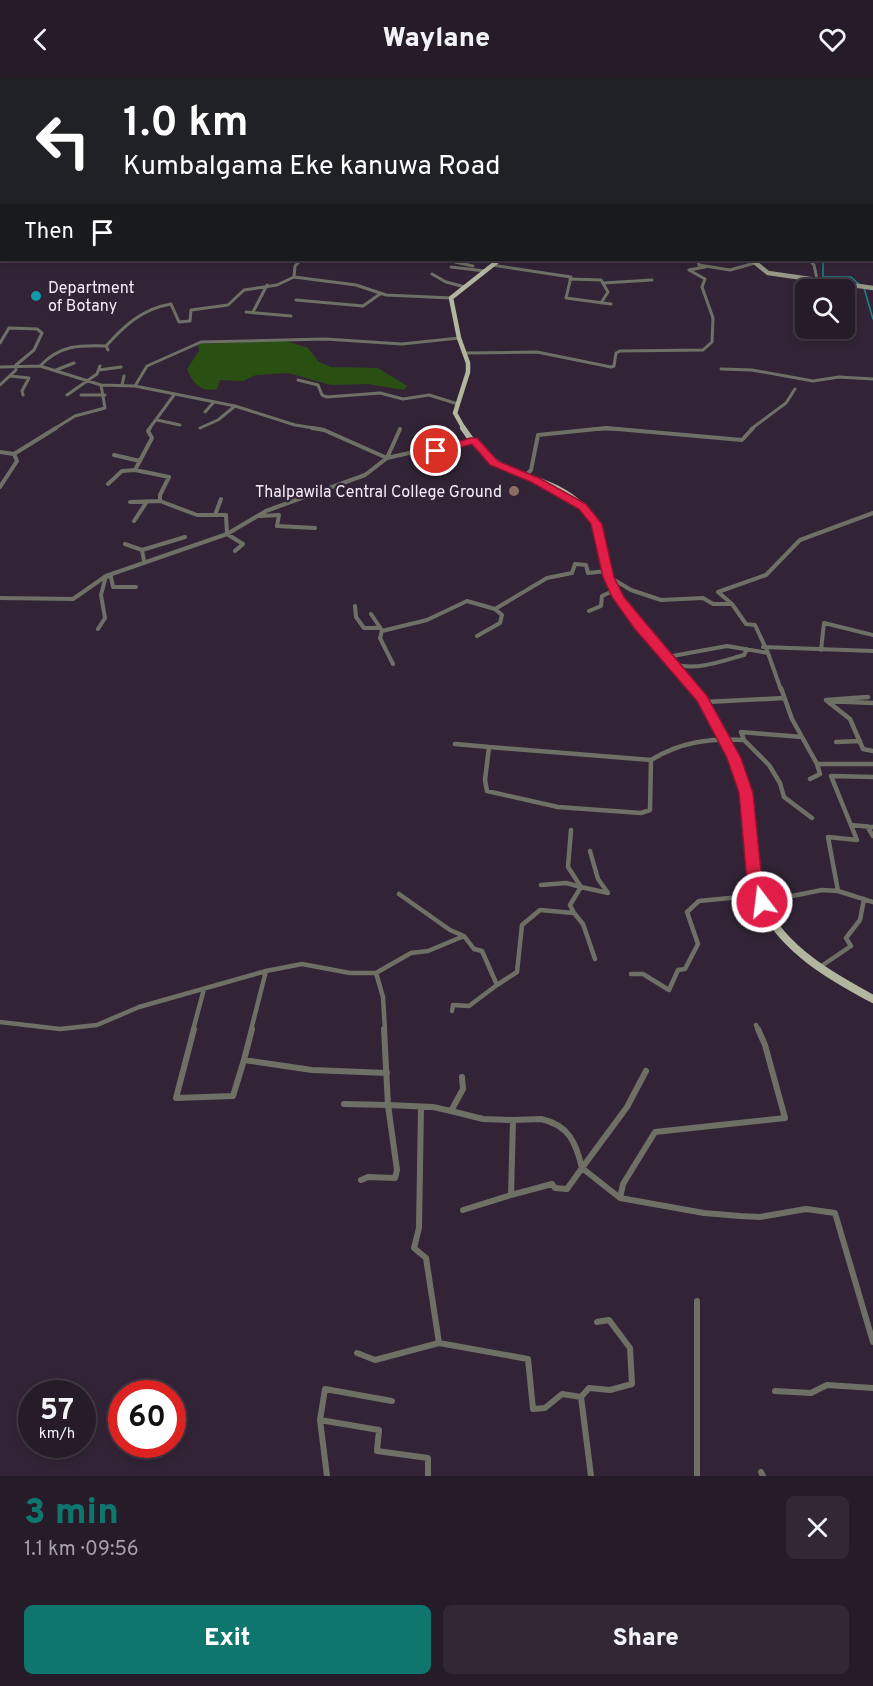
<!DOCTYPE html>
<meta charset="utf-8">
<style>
body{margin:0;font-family:Overpass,sans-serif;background:#322834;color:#f1f3f6;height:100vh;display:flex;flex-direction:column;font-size:22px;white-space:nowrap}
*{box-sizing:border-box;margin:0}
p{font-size:20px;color:#a4a1a8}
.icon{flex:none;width:33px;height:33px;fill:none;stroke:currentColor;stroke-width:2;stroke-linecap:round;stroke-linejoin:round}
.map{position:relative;height:1398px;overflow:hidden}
.side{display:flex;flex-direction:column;background:#261b28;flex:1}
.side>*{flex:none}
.hud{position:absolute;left:0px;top:0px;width:873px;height:183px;box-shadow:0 3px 9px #0003,0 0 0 2px #423945;background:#202124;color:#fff;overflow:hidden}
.buttons{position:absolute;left:795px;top:201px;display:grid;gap:12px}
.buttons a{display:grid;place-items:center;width:60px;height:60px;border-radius:9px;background:#261b28;box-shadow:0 3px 9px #0003,0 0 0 2px #423945;font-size:30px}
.speed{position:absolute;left:18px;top:1302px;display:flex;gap:12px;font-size:30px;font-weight:700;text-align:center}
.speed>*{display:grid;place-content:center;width:78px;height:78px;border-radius:50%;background:#261b28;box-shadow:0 3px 9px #0003,0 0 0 2px #423945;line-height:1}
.speed small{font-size:15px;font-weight:400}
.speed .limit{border:9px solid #d22;background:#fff;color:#111}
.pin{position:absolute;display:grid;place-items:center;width:51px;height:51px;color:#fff;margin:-26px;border:3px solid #fff;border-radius:50%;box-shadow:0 2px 6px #0007}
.me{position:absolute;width:66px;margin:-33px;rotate:345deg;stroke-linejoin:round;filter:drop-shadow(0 0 4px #0008)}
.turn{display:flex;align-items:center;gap:21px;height:126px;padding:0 24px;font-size:27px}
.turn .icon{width:78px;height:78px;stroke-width:2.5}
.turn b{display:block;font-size:42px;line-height:51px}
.then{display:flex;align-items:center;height:57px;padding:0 24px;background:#0003;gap:12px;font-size:22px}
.round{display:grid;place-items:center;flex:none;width:63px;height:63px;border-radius:9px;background:#322834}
.head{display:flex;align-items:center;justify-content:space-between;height:102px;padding:0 24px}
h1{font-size:36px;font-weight:800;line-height:45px;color:#0f766e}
.button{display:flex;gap:12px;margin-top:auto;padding:12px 24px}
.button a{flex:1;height:69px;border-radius:9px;background:#0f766e;color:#fff;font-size:24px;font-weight:800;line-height:69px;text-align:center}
.button a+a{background:#322834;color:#f1f3f6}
header{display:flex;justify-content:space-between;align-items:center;height:78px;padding:0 24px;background:#261b28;font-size:27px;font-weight:800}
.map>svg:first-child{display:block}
.green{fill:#2a4f13}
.water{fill:#1a848b}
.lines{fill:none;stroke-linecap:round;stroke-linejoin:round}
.stream{stroke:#1a848b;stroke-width:1.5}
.street-far4{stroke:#6e7065;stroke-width:2}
.street-far3{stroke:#6e7065;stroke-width:3}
.street-far2{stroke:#6e7065;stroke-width:4}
.street-far1{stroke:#6e7065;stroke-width:4.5}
.street{stroke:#6e7065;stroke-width:6}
.secondary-far1{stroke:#959886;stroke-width:3}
.secondary{stroke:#959886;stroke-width:4.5}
.primary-far2{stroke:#b3b69f;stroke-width:4.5}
.primary-far1{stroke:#b3b69f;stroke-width:6}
.primary{stroke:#b3b69f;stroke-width:8}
.highway{fill:#ced2b6;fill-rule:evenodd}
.rail-casing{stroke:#9b909e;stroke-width:2}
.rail{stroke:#322436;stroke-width:1.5;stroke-dasharray:2;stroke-linecap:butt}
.route{fill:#e11d48;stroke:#92132f;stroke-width:1.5}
.culture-dot{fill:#0f9aa8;stroke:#322436;stroke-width:2}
.education-dot{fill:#8d6e63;stroke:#322436;stroke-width:2}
.labels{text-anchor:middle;stroke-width:4.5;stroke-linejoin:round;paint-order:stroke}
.far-poi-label{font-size:16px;fill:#f6edf9;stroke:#322436;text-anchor:start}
</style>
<header><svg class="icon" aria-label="back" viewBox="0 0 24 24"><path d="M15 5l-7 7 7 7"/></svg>Waylane<svg class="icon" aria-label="heart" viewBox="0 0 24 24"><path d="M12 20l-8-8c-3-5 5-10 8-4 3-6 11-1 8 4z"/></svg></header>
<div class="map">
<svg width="873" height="1398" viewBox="0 0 873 1398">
<rect width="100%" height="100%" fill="#322436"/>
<path class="green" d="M286,263l22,7 11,14 12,5 47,1 29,18 -3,4 -36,-6 -37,1 -43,-12 -32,2 -13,6 -23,-1 -3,9c-15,4 -25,-6 -30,-20l12,-18 -1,-7z"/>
<path class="water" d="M0,0h211l-209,2 -1,110z"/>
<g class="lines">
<path class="stream" d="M823,182v17h28l9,8
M864,210l9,31"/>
<path class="street-far4" d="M268,0h7
M458,0l21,1
M480,0l9,2
M235,1l13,-1
M419,1l13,1
M517,1l4,1
M562,1l4,1
M333,2l2,-2
M495,2l2,-2
M534,2l3,-2"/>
<path class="street-far3" d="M697,182l2,5 31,5 25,-7
M809,182l5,5 3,14
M455,184l18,4
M492,187l79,12 -5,21 45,6
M451,189l34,4
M432,196l14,8 19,5
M294,199l62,8 30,10 65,3
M570,201l31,1 7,12 -7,11
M603,205l49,-3
M296,222l67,6 17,-12
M246,234l45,4
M253,234l14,-27
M0,265l9,-15 28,1 5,4 -8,17 -18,15v5l-16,15
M106,268c19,-21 36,-37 65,-42l8,18 11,-1 1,-11 37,-5 16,-15 33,-5 17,-8 1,-11 6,-6
M466,275l71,-1 74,15 3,-1 2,-13 4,-2 83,-1 9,-8 1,-24 -11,-31 3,-8 -16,-9 16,-3
M40,288c20,-21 39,-21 66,-20l2,4
M0,289l40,-1 61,19 34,1 100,20 60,19 25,4
M721,291l31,1 61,11 26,-4 34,2
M56,292l18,-7
M99,292l22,-3
M10,298l19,2 -7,13 1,4
M298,302l20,5 4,10 5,2 53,-4 23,6 26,-4 29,9
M122,307l2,-9
M135,308l12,-20 54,-24 124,-3 77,5 57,-6
M67,317l30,-21 3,-8
M81,317h24
M205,334l9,-10
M157,342l23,5
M200,350l18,-8 17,-14
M54,351l21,-13 30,-8 -4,-23
M149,351l25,-34
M593,351h28
M751,351l35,-26 9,-14"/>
<path class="street-far2" d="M150,350l-2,3 4,7 -17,32 34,7 -9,18v6l37,14h29l1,19 16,10 -8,7
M312,350l12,2 63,28 13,-29
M0,374l14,2
M114,377l26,6
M526,397l5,-5 7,-35 68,-7 136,12 11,-12
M108,406l14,-13 13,-1
M0,409l17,-26 -3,-7 42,-26
M130,424l30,-1
M215,437l6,-16
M260,438l19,-1 -2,11 38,2
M134,443l12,-18
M125,466l17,6 2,11
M142,472l43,-13
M106,498l5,1 2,10h23
M611,500l20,12 30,10 42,-2 10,6h19l14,20 9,1 13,28 -41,-7 -60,11
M0,520l73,1 33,-23 121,-42 39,-23 99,-36 22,-17 31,-7h18l37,-10
M732,526l-14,-12 48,-17 34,-35 73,-27
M355,528l1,11 8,11h16
M589,533l12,-5 1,-10 13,-6
M371,536l10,15
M98,551l7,-11 -4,-23 5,-19
M477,558l23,-13 2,-8 -7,-6
M763,569l110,4
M821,572l3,-27 49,12
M768,575l13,37
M393,586l-13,-26 2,-7 45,-11 40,-19 28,8 52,-31 25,-5 3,-9 11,1 2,8 19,-2
M676,587c23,5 46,-4 68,-10l3,-6"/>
<path class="street-far1" d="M781,610l11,31 25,45h56
M826,622l42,-3
M827,623l23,18 13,30 10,2
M827,623l46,2
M706,624l78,-4
M744,662l25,25 11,18 4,14 28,21
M836,664l24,-1
M455,666l34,3
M489,669l162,13 -1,50 -9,3 -83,-6 -71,-16 -2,-11z
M651,682c29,-18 59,-22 93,-20l-3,-8 61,5
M810,701l10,-5 -3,-10
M851,747l22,2
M867,748l6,10
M571,752l-3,37 13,20
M541,807l25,-2 15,4
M838,813l35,11
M399,816l51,36 14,6
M762,824l60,-12 16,1 -10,-54 29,3 -26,-64 42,1
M574,835l-4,-8 11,-18 27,6 -10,-14 -8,-28
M820,889l31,-21 -5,-8 14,-18 4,-21
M631,896h12l26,16 9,-20 7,-1 13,-25 -11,-32 12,-11 61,-6
M497,907l20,-13 5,-47 18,-15 34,3 9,11 12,35
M0,944l60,7 37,-4 42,-18 127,-36
M756,947l2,5
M193,952l11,-41
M251,952l15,-59 36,-7 48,9h26
M385,952l-2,-33 -7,-24 35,-20 17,-2 36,-15 10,13 8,2 15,34 -28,21 -16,-1 -1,6"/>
<path class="street" d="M194,951l-18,69 57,-2 11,-36 68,10 75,3
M384,951l4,76 45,2 18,4
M244,982l8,-31
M646,993l-19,36 -45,61 38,30 3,-14 32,-52 130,-14 -20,-73 -7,-16
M462,999l1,12 -12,22 32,8 30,1
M344,1026l44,1 9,65 -2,8 -27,-1 -7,3
M541,1041c28,6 35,24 41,49l-15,21 -12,-1 -3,-4 -41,11 2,-75z
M620,1120l84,15 36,3 20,1 46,-8 29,4 38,129
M463,1132l48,-15
M697,1223v175
M439,1265l89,16 5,50 12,-1 17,-14 19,3 10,79
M357,1275l18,7 64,-17 -13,-85 -12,-10 5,-20 2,-121
M775,1313l36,2 16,-8 46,3
M581,1319l8,-9 21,2 22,-6 -2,-36 -21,-28 -12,2
M392,1323l-67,-12 -5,31 59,10 -2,21 51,7v18
M320,1342l7,56
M761,1394l2,4"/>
<path class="secondary-far1" d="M594,0l4,2"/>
<path class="secondary" d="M752,182l16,13 105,15"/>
<path class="primary-far2" d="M464,351l-9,-16 13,-41v-9l-9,-25 -8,-40 48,-38"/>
<path class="primary-far1" d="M463,350c37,58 80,40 120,79 24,23 20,60 34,88 19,38 55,61 79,95"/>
<path class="primary" d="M695,610c22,31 44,68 51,106 6,37 0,78 17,112 21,44 69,71 110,93"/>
<path class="highway" d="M418,0h4l-1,2h-4z
M0,134h2v3h-2z"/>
<g class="rail-casing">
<path id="rail" d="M794,0l2,2"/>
</g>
<use href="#rail" class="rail"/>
</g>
<path class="route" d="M470,360h7l21,23 41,17 47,26 16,20 12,53 10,20 83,99 34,62 12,35 8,78 8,31 -2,5 -5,1 -8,-6 -8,-31 -7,-78 -12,-35 -30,-57 -63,-73 -22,-31 -9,-20 -12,-53 -12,-15 -48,-27 -41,-17 -18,-21 -36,10 -5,-3z"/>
<circle class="culture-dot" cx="36" cy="218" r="6"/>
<circle class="education-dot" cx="514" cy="413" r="6"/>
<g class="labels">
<g class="far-poi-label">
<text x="48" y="215">Department<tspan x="48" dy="18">of Botany</tspan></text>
<text x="502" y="419" text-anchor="end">Thalpawila Central College Ground</text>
</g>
</g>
</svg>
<div class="buttons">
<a><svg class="icon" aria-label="search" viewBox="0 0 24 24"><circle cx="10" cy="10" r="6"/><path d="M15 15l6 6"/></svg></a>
</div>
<div class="speed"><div>57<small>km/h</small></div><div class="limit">60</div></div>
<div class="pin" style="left:436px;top:373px;background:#d93025"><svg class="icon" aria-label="arrive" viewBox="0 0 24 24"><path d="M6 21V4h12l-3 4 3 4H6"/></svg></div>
<svg class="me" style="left:762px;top:824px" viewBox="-20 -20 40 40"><circle r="17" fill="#e11d48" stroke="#fff" stroke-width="3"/><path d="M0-11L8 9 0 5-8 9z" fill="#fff"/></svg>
<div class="hud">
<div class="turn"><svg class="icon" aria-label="left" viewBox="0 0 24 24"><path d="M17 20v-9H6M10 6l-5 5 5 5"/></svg><div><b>1.0 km</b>Kumbalgama Eke kanuwa Road</div></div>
<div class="then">Then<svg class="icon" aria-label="arrive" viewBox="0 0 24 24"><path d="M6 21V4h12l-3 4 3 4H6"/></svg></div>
</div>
</div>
<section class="side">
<div class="head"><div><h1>3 min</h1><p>1.1 km · 09:56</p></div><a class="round"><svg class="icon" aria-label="close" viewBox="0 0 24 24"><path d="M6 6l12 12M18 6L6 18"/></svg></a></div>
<div class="button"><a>Exit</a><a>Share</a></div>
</section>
